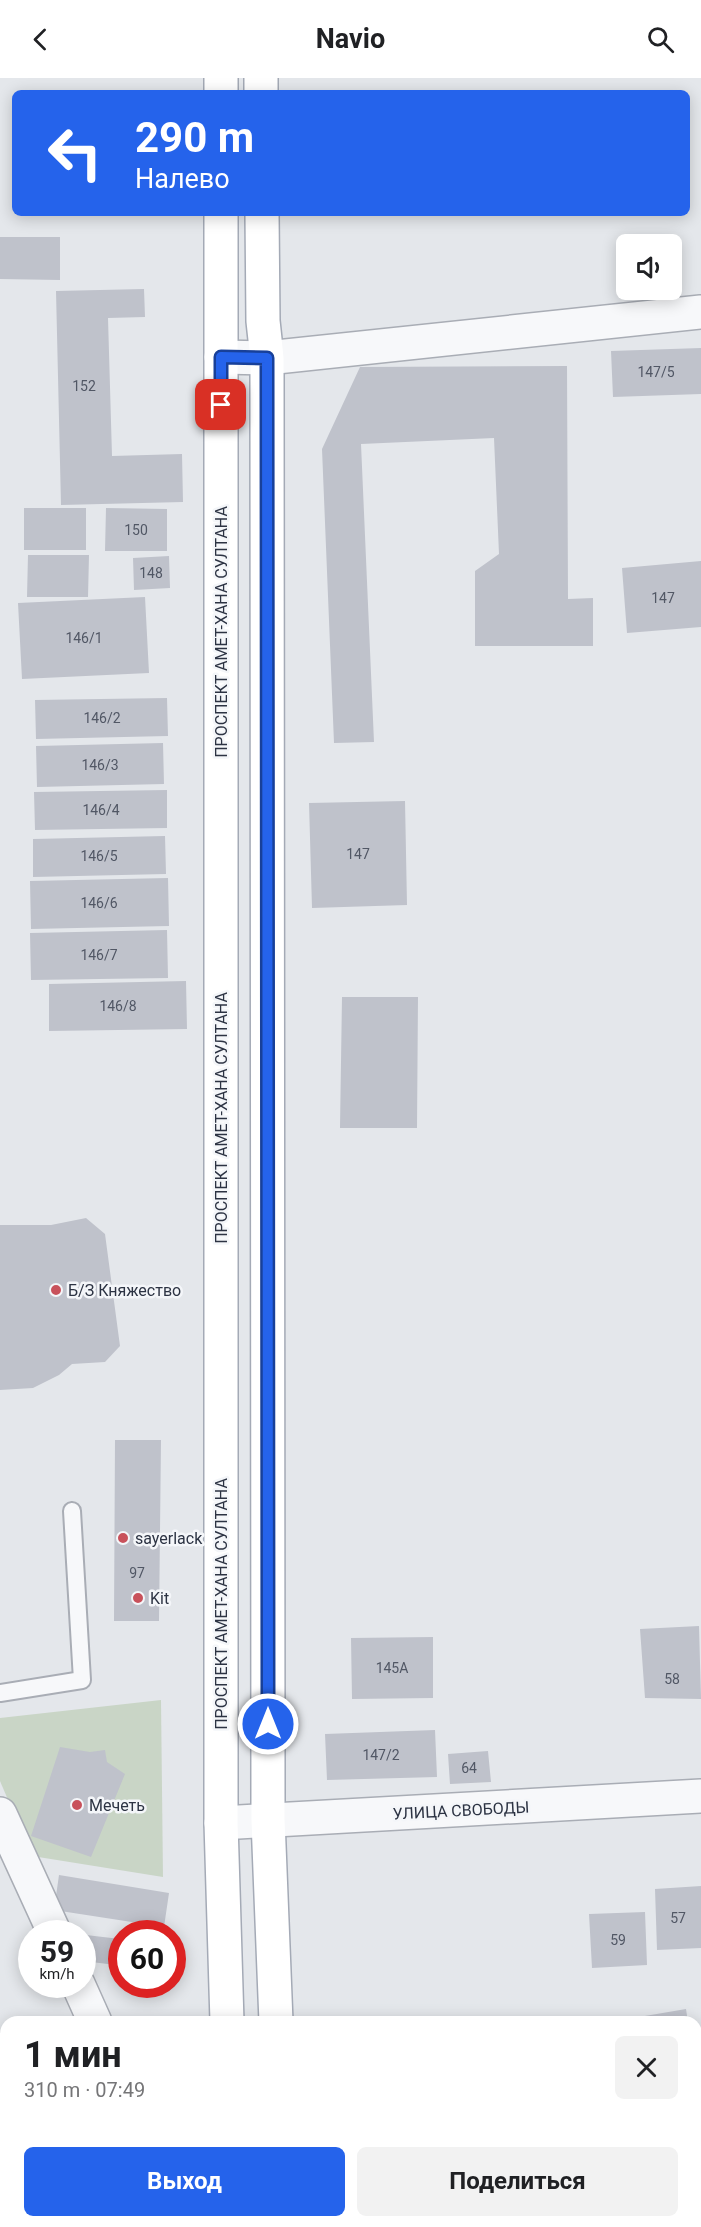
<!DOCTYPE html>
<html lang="ru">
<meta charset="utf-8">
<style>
body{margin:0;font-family:Roboto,sans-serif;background:#f2f2f2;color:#202124;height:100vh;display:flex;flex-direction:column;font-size:22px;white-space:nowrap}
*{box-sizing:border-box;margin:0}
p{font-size:20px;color:#757577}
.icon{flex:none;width:33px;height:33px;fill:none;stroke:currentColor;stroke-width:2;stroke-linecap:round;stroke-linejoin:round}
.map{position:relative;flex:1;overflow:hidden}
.details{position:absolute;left:0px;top:1938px;width:702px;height:212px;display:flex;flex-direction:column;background:#fff;border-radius:18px 18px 0 0;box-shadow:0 3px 15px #0003}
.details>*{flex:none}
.guide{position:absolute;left:12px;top:12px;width:678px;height:126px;border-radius:9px;box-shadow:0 3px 15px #0003;background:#2563eb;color:#fff;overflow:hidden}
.tools{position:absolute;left:616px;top:156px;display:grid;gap:12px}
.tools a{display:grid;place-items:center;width:66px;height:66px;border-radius:9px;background:#fff;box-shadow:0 3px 15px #0003;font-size:30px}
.speed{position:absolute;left:18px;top:1842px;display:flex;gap:12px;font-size:30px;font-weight:700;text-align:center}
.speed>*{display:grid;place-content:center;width:78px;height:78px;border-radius:50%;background:#fff;box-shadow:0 3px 15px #0003;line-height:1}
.speed small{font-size:15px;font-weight:400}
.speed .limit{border:9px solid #d22;background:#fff;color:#111}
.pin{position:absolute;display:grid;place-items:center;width:51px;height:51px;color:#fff;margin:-26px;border-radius:12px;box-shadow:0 3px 9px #0006}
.me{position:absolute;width:66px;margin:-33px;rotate:0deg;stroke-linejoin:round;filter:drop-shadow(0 0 4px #0008)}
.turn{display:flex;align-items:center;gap:21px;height:126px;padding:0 24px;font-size:27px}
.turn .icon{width:78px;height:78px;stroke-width:2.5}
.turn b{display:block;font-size:42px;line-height:51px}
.round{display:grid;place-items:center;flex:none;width:63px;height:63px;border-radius:9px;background:#f2f2f2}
.headline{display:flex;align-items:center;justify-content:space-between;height:102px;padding:0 24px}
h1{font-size:36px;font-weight:700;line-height:45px}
.cta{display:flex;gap:12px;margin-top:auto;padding:12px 24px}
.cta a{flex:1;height:69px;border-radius:9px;background:#2563eb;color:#fff;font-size:24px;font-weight:700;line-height:69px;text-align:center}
.cta a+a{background:#f2f2f2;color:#202124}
header{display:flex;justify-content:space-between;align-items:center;height:78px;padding:0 24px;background:#fff;font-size:27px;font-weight:700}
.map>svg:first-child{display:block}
.green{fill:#c9d5c6}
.building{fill:#bfc2cb}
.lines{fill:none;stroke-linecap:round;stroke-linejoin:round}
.service-casing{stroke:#a9adb5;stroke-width:20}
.minor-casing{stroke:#a9adb5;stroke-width:36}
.primary-casing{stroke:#a4aab6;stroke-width:36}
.service{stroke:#f7f8fa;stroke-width:16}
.minor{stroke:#f7f8fa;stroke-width:33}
.primary{stroke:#fff;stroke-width:33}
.route-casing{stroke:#184099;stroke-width:15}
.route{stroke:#2563eb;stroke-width:10}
.poi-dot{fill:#c8515b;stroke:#f4f6f9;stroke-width:2}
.labels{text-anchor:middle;stroke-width:5;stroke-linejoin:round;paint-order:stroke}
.number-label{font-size:14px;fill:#515765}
.street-label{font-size:16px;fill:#2c3343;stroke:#f4f6f9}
.poi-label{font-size:16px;fill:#2c3343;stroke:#f4f6f9;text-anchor:start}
</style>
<header><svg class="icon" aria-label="back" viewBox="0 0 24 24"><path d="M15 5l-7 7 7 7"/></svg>Navio<svg class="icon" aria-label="search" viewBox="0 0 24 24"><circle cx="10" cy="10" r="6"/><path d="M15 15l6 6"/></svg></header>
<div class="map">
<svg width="701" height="2149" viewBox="0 0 701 2149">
<rect width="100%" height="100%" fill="#e4e7eb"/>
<path class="green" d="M161,1622l2,177 -131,-21 -32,-75v-63z"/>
<path class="building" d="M0,159h60v43l-60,-1z
M144,211l1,28 -37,1 4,138 70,-2 1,48 -122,3 -5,-214z
M701,270v46l-88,3 -2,-46z
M567,288l1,233 25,-1v48h-118v-75l24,-17 -5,-116 -133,6 13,298 -40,1 -12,-294 38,-82z
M24,430h62v42h-62z
M106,430l61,1v42h-62z
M28,477h61l-1,42h-61z
M169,478l1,32 -36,2 -1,-32z
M701,483v66l-74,6 -5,-65z
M145,519l4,76 -127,6 -4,-76z
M167,620l1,38 -132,3 -1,-39z
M163,665l1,41 -127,3 -1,-41z
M167,712v38l-132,2 -1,-38z
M405,723l2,104 -95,3 -3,-105z
M165,758l1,38 -133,3v-38z
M168,800l1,48 -138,3 -1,-48z
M167,852l1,48 -137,2 -1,-47z
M186,903l1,48 -138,2v-47z
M342,919h76l-1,131h-77z
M86,1140l19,16 15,112 -15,16 -33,2 -13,11 -26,13 -33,2v-165h51z
M115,1362h46l-2,181h-45z
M699,1548l2,73 -56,-1 -5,-69z
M433,1559v61l-81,1 -1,-61z
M435,1652l2,47 -110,3 -2,-46z
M60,1669l30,5 15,-2 2,12 18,12 -34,83 -60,-21z
M488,1673l3,31 -41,2 -2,-30z
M59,1797l110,18 -5,34 -110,-17z
M701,1808v62l-44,2 -2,-61z
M645,1834l2,53 -55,3 -3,-54z
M86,1857l34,4 -4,26 -33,-4z
M686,1931l2,13h-48l-1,-5z
M697,2067l4,35 -5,1v-36z
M5,2096l1,21 -6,3v-22z
M701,2126v23h-42l-1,-5h38v-17z"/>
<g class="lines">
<g class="service-casing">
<path id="service" d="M0,1615l82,-13 -10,-169"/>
</g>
<g class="minor-casing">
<path id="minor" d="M221,279l46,1 434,-46
M0,1736l55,120
M221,1745l480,-27
M78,1906l17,38
M187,2144l3,5"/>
</g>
<g class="primary-casing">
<path id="primary" d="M221,0v15
M261,0v15
M221,135v1610l6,199
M262,135l1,108 4,37 1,1462 8,202
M233,2144l1,5
M283,2144v5"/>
</g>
<use href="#service" class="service"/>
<use href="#minor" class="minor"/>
<use href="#primary" class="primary"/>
</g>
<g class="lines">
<g class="route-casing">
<path id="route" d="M221,327v-48l46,1 1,1366"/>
</g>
<use href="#route" class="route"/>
</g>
<g class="poi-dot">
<circle cx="56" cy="1212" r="6"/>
<circle cx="123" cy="1460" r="6"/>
<circle cx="138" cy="1520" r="6"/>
<circle cx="77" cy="1727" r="6"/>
</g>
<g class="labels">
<g class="number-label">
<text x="656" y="299">147/5</text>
<text x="84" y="313">152</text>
<text x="136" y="457">150</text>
<text x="151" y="500">148</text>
<text x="663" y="525">147</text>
<text x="84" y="565">146/1</text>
<text x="102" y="645">146/2</text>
<text x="100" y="692">146/3</text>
<text x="101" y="737">146/4</text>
<text x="358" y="781">147</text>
<text x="99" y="783">146/5</text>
<text x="99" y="830">146/6</text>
<text x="99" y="882">146/7</text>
<text x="118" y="933">146/8</text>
<text x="137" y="1500">97</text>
<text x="392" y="1595">145А</text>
<text x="672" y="1606">58</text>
<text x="381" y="1682">147/2</text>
<text x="469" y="1695">64</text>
<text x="678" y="1845">57</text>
<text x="618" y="1867">59</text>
</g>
<g class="street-label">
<text transform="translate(221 554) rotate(-90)" y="6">ПРОСПЕКТ АМЕТ-ХАНА СУЛТАНА</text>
<text transform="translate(221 1040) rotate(-90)" y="6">ПРОСПЕКТ АМЕТ-ХАНА СУЛТАНА</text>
<text transform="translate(221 1526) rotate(-90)" y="6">ПРОСПЕКТ АМЕТ-ХАНА СУЛТАНА</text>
<text transform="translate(461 1732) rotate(-3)" y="6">УЛИЦА СВОБОДЫ</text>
</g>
<g class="poi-label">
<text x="68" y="1218">Б/З Княжество</text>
<text x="135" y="1466">sayerlack</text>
<text x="150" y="1526">Kit</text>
<text x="89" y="1733">Мечеть</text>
</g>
</g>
</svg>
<div class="tools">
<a><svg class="icon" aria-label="sound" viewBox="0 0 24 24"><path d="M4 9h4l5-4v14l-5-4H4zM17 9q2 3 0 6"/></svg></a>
</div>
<div class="speed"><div>59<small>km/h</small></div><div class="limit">60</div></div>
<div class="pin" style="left:221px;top:327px;background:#d93025"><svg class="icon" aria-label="arrive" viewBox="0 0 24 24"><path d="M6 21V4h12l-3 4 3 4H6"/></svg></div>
<svg class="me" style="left:268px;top:1646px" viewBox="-20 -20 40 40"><circle r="17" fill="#2563eb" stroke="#fff" stroke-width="3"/><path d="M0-11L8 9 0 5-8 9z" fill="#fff"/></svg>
<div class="guide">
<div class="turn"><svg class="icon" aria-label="left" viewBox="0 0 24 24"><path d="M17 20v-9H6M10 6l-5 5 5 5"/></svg><div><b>290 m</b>Налево</div></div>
</div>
<section class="details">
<div class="headline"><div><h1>1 мин</h1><p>310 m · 07:49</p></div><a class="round"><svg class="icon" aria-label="close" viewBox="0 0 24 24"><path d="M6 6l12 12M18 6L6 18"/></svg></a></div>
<div class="cta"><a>Выход</a><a>Поделиться</a></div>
</section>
</div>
